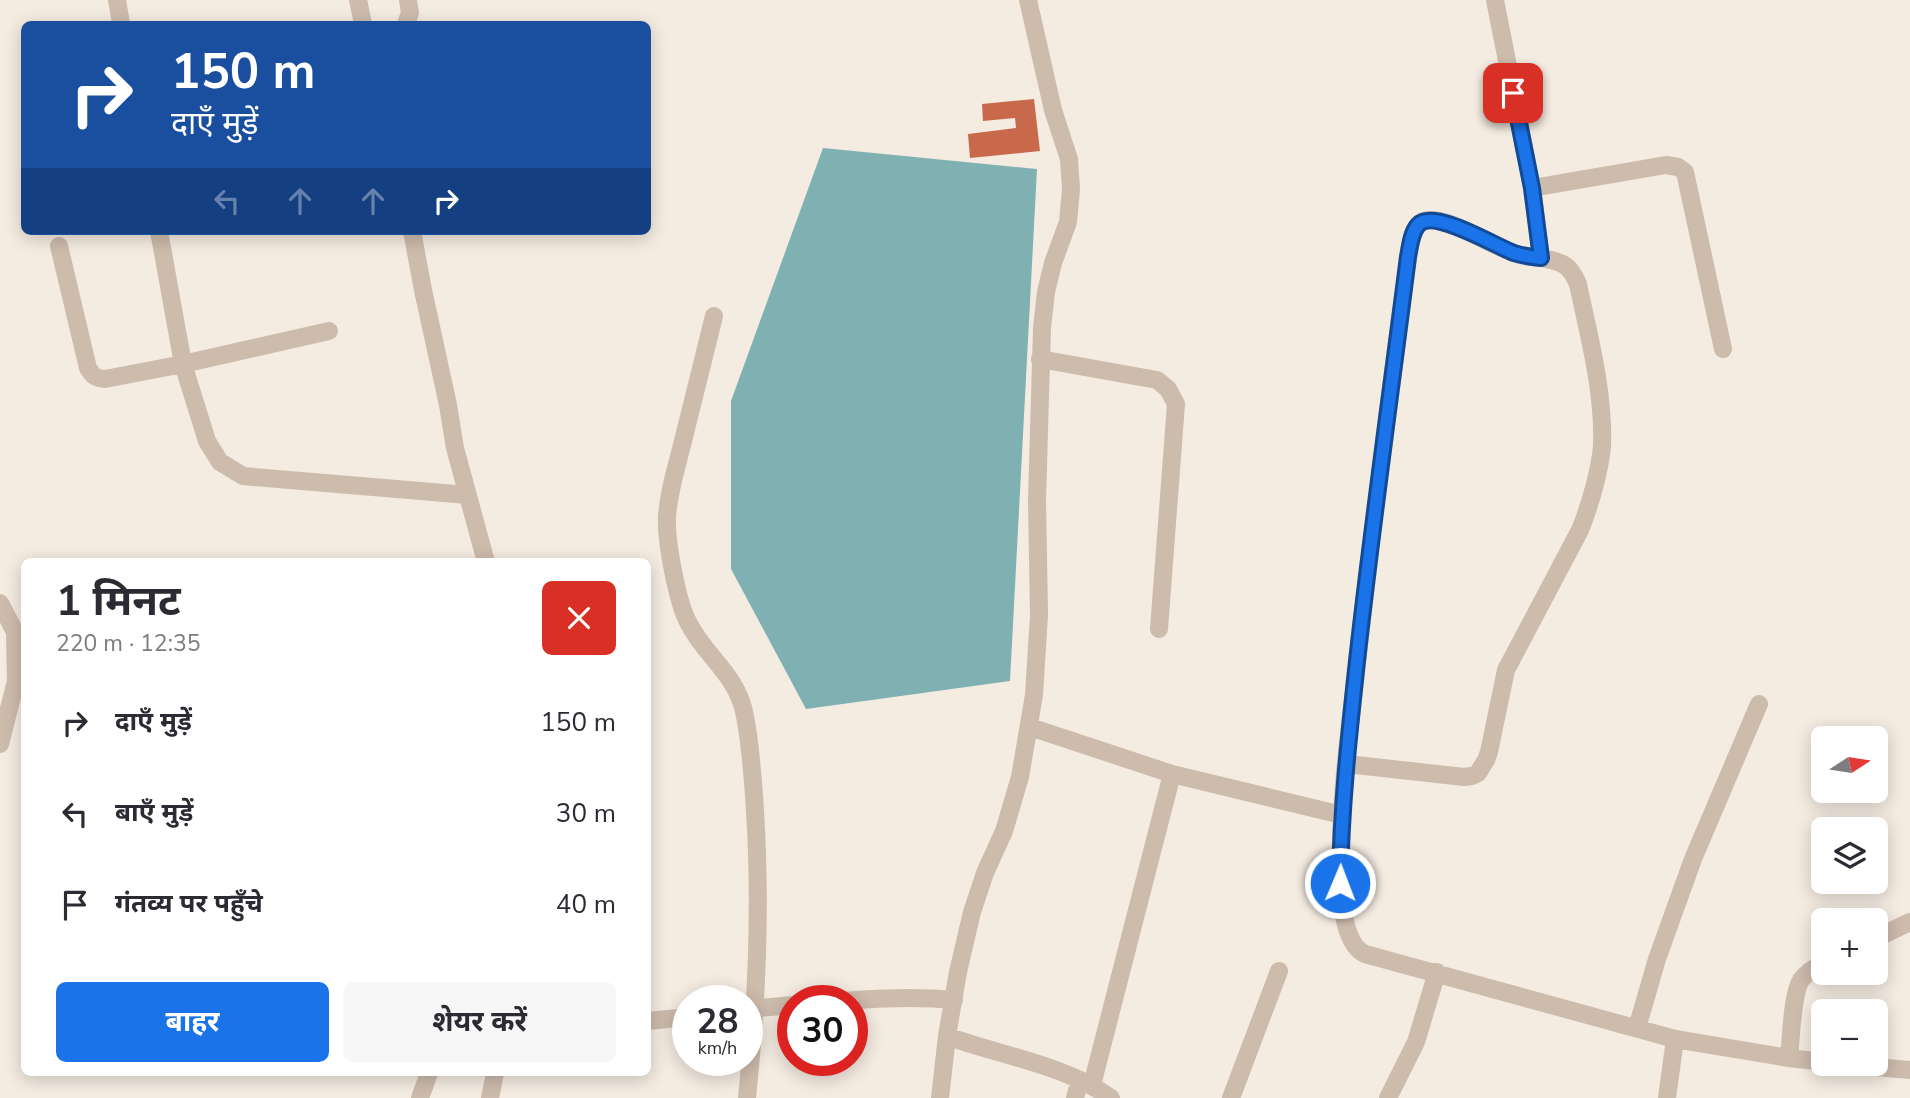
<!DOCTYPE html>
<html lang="hi">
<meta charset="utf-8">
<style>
body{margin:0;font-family:"Nunito Sans","Noto Sans Devanagari",sans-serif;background:#f7f7f7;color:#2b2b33;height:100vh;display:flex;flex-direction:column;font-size:26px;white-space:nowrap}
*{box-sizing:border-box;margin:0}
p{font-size:23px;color:#7c7c81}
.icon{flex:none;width:38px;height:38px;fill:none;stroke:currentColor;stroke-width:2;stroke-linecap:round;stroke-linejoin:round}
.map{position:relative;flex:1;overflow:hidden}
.sheet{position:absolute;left:21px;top:558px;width:630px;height:518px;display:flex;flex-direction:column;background:#fff;border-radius:10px;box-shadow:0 4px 18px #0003}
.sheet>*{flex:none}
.guide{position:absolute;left:21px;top:21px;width:630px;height:214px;border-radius:10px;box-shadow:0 4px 18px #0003;background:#1a4fa0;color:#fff;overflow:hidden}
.needle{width:46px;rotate:78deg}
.fabs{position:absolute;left:1811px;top:726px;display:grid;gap:14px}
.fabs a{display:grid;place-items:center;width:77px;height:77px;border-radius:10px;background:#fff;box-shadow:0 4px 18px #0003;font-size:35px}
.speed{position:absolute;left:672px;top:985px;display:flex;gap:14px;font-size:35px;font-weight:700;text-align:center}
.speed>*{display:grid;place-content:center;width:91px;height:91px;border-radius:50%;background:#fff;box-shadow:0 4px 18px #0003;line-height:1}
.speed small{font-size:18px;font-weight:400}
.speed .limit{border:10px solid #d22;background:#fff;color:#111}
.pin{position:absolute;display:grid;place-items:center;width:60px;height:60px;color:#fff;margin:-30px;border-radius:14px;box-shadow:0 4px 10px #0006}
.me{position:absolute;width:77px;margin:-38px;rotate:1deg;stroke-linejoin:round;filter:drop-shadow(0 0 5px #0008)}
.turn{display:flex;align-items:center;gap:24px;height:147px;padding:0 35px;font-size:32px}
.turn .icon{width:91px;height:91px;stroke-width:2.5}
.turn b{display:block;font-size:49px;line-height:60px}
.lanes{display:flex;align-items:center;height:66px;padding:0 35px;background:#0003;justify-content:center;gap:35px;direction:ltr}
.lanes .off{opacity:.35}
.round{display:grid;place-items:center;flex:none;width:74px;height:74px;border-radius:10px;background:#f7f7f7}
.head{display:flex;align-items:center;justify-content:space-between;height:119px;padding:0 35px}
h1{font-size:42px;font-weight:700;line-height:52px}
.action{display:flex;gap:14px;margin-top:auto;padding:14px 35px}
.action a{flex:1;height:80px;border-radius:10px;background:#1a73e8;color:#fff;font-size:28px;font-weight:700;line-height:80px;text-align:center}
.action a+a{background:#f7f7f7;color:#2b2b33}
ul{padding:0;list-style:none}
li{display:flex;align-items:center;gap:21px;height:91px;padding:0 35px}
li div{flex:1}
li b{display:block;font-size:26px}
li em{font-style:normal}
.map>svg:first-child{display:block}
.water{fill:#7fb0b2}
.building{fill:#c8694b}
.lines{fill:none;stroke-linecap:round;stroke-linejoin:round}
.street{stroke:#cdbbac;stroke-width:18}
.route-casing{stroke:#114b97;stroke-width:18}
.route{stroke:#1a73e8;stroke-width:12}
</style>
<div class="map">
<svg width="1910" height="1098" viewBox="0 0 1910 1098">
<rect width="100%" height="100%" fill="#f4ebe1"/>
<path class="water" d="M823,148l214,21 -27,512 -204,28 -75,-140v-168z"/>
<path class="building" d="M1034,99l6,52 -70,7 -2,-24 48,-6 -1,-10 -32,3 -1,-17z"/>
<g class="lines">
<path class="street" d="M117,0l4,24
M358,0l5,24
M1495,0l37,188 9,70
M406,24l4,-11 -2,-13
M1532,188l134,-23 12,2 7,5 38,177
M159,231l24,133 24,77 13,21 23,14 225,19
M412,231l11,59 25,115 7,43 31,114
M59,246l29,122c5,8 7,10 17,11l78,-15 146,-33
M714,316c-11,43 -21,86 -32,129 -6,24 -14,49 -15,73 -1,23 10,83 21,104 17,35 49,51 57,94 6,31 8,63 10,95 6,96 2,192 -8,287
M1040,359l117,21 11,9 8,15 -17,225
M0,603l15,29 1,49 -16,63
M1030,727l142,47 170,41
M1347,764l117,13 8,-1 6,-3 8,-13 3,-8 17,-82 74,-140c9,-22 20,-59 22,-84 2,-55 -13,-109 -24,-162 -3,-7 -6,-13 -12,-18 -12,-8 -29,-8 -42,-10 -11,-2 -21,-8 -31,-12 -15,-7 -55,-31 -71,-22 -10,6 -12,24 -14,35 -18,141 -38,283 -53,425 -6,53 -13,105 -14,158 0,14 -2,29 -1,42 2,22 4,62 25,72l310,85 114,19 35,4
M1876,938l34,-16
M841,1001c38,-3 76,-5 113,-1
M747,1009l46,-4
M648,1021l40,-4
M1637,1028l20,-69 36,-100 66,-155
M947,1036c54,20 116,28 164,62
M1789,1058c2,-18 3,-64 12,-78 6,-8 14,-13 23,-17
M1839,1064l71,6
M1092,1085l80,-311
M420,1098l9,-25
M490,1098l5,-25
M940,1098l7,-62 11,-64 14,-60 13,-39 19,-42 16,-54 14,-82 5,-80 -2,-115 5,-172 4,-36 7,-29 15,-41 3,-33 -2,-30 -16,-49 -25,-110
M1075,1098l5,-18
M1231,1098l48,-127
M1388,1098l28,-56 21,-70
M1667,1098l8,-59"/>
</g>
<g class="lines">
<g class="route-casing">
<path id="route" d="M1340,883c1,-75 9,-148 17,-222 15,-135 34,-270 51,-404 2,-10 3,-24 10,-32 15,-17 77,21 96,28 9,3 18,4 27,5l-9,-70 -19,-95"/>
</g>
<use href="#route" class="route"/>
</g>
</svg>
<div class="fabs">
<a><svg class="needle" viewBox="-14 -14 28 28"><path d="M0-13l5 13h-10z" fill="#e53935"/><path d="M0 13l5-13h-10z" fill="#7c7c81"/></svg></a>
<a><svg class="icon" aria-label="layers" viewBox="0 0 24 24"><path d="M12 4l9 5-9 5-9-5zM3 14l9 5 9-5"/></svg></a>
<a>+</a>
<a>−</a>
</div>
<div class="speed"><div>28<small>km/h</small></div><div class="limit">30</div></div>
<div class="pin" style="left:1513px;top:93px;background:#d93025"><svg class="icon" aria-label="arrive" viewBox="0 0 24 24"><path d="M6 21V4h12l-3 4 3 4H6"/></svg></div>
<svg class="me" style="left:1340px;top:883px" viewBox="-20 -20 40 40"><circle r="17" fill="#1a73e8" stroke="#fff" stroke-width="3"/><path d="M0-11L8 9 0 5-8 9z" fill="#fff"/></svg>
<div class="guide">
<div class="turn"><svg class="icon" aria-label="right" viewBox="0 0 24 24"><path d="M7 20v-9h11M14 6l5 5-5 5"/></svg><div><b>150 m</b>दाएँ मुड़ें</div></div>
<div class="lanes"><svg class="icon off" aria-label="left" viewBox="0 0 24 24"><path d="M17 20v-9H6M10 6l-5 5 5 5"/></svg><svg class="icon off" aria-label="ahead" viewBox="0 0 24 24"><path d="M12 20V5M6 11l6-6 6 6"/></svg><svg class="icon off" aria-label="ahead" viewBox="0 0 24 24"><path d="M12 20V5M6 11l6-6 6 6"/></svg><svg class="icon" aria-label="right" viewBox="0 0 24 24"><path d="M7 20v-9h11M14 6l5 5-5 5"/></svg></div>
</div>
<section class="sheet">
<div class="head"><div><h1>1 मिनट</h1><p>220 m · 12:35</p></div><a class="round" style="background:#d93025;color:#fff"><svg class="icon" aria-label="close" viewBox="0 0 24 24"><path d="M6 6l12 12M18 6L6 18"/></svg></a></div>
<ul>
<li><svg class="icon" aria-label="right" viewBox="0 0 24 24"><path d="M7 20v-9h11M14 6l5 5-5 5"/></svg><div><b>दाएँ मुड़ें</b></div><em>150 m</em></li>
<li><svg class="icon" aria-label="left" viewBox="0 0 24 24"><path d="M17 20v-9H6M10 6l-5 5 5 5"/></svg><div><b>बाएँ मुड़ें</b></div><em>30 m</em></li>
<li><svg class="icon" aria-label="arrive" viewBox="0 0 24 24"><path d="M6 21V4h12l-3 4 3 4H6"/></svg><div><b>गंतव्य पर पहुँचे</b></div><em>40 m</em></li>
</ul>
<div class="action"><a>बाहर</a><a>शेयर करें</a></div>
</section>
</div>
